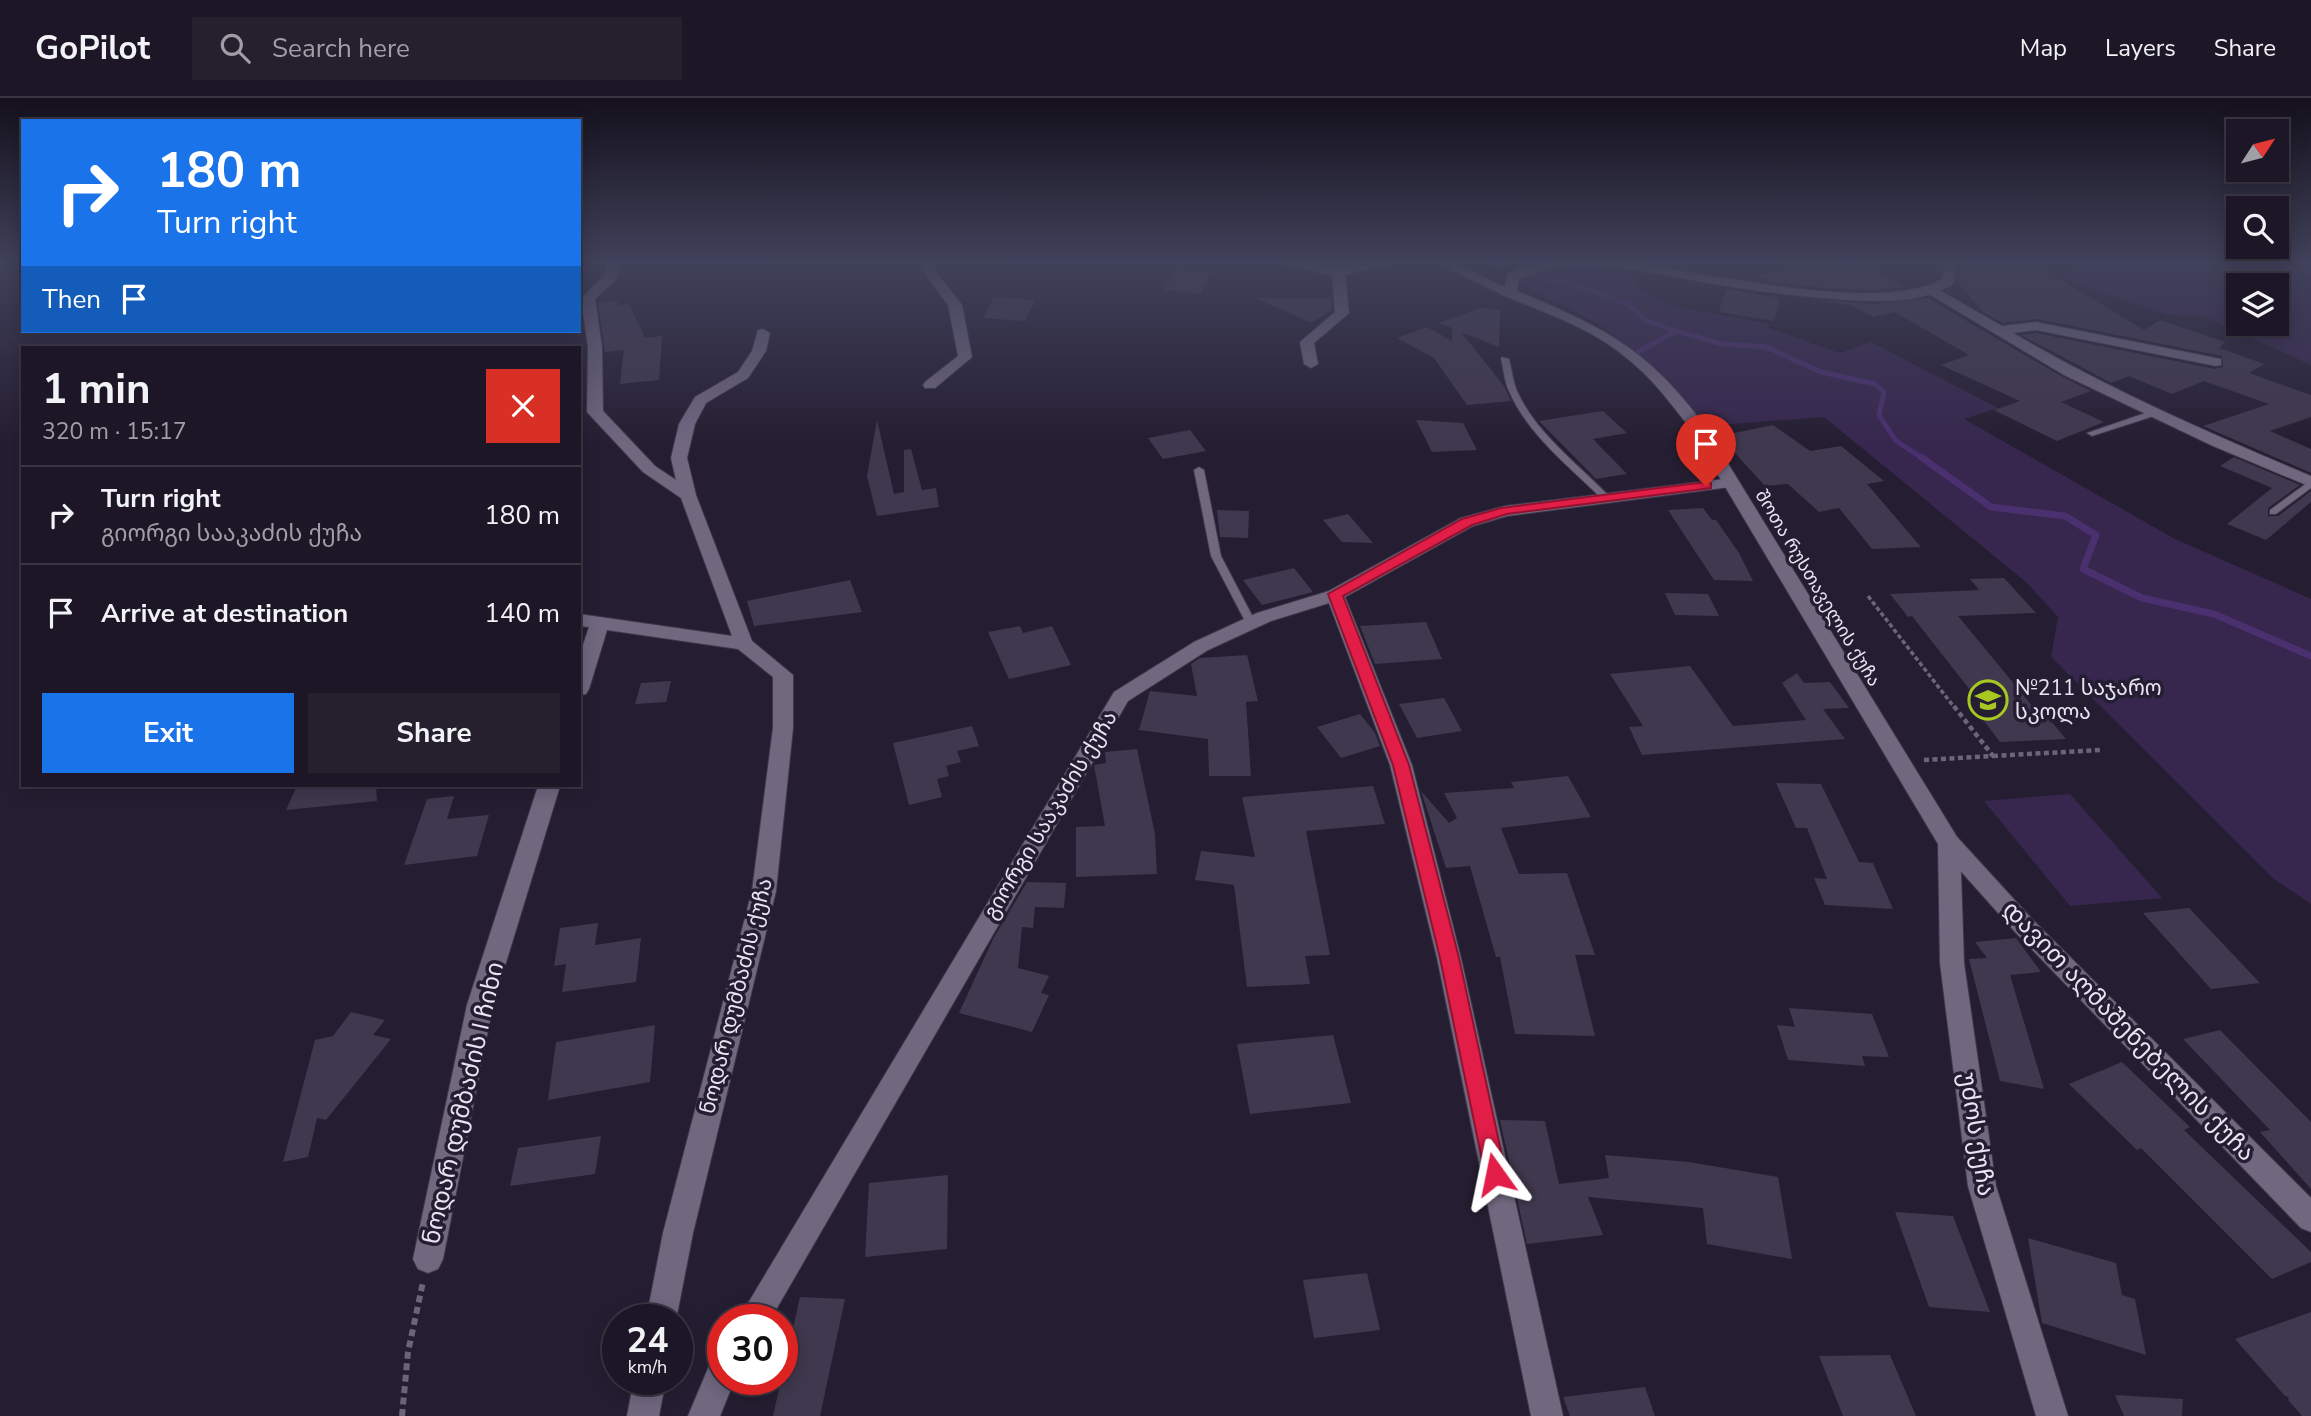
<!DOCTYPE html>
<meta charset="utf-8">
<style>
body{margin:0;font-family:"Nunito Sans","Noto Sans Georgian",sans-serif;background:#251f2e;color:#f1f3f6;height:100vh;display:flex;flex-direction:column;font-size:26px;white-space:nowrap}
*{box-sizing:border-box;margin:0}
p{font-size:23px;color:#a09fa7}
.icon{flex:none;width:38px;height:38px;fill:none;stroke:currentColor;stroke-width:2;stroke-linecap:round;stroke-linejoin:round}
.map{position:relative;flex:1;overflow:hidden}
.panel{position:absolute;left:21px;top:248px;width:560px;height:441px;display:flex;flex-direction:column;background:#1c1626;border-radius:0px;box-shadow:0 4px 18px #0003,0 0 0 2px #3a3543}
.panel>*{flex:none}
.guide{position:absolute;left:21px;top:21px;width:560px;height:214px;border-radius:0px;box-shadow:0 4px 18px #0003,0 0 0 2px #3a3543;background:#1a73e8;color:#fff;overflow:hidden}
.needle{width:46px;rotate:54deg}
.buttons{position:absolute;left:2226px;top:21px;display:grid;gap:14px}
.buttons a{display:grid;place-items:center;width:63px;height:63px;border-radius:0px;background:#1c1626;box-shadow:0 4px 18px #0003,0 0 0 2px #3a3543;font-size:35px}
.speed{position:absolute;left:602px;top:1206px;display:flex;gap:14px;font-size:35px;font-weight:700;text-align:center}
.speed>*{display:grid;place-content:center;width:91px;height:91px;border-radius:50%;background:#1c1626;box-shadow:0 4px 18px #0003,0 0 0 2px #3a3543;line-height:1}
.speed small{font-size:18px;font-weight:400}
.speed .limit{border:10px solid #d22;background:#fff;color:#111}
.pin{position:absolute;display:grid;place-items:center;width:60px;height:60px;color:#fff;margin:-72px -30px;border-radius:50% 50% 50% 0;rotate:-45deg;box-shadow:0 0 7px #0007}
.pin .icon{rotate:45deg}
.me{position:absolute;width:77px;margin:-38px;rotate:348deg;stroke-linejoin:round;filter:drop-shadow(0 0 5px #0008)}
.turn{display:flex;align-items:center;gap:24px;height:147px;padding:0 21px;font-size:32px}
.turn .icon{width:91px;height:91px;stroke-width:2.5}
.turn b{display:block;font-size:49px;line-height:60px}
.then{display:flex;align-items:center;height:66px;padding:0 21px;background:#0003;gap:14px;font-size:26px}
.round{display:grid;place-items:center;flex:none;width:74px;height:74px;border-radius:0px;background:#251f2e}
.summary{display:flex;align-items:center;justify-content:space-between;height:119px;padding:0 21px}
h1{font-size:42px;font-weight:700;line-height:52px}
.button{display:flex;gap:14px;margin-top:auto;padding:14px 21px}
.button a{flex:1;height:80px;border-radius:0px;background:#1a73e8;color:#fff;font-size:28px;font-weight:700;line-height:80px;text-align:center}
.button a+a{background:#251f2e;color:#f1f3f6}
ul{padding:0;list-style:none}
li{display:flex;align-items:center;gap:21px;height:98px;padding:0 21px;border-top:2px solid #3a3543}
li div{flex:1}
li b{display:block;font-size:26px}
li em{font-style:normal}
header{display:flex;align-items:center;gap:42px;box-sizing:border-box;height:98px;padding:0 35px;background:#1c1626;border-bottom:2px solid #3a3543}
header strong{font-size:33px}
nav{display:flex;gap:38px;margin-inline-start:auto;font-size:24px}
.search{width:490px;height:63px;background:#251f2e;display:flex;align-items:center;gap:18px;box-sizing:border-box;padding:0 24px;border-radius:0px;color:#a09fa7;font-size:26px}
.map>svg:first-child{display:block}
.green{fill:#37274e;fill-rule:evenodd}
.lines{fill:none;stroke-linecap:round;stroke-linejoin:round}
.stream-far1{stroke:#4b306f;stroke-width:5}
.stream{stroke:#4b306f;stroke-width:7}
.building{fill:#40384e}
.lane-casing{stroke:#3f3849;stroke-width:2}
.street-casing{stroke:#3f3849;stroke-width:2}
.secondary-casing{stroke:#3f3849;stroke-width:2}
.path-far2{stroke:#6c6577;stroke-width:3.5;stroke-dasharray:4.5 2.5;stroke-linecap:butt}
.path-far1{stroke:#6c6577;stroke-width:4.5;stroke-dasharray:5 3.5;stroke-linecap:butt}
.path{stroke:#6c6577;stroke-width:6;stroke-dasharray:7 4.5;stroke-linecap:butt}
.lane{fill:#716880;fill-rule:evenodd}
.street{fill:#716880;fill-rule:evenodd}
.secondary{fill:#716880;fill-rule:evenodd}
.route{fill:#e11d48;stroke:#92132f;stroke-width:2}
.labels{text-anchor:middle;stroke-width:7;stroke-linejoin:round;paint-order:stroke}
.far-street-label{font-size:18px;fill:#e9e4f2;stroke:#251e32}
.poi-label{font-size:21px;fill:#e9e4f2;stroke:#251e32;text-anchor:start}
.street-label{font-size:21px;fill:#e9e4f2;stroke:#251e32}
.near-street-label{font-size:24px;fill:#e9e4f2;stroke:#251e32}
</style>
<header>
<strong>GoPilot</strong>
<div class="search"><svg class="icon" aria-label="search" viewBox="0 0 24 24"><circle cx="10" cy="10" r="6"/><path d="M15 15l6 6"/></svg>Search here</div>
<nav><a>Map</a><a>Layers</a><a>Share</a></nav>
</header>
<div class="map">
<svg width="2311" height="1318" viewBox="0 0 2311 1318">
<rect width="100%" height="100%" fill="#251e32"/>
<path class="green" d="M2057,163h254v104l-108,-49 -35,-1 -83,-28 -24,-11 11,-8zM2238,187h39v39h-39z
M1556,167l70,5 14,20 32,16 98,18 -2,4 72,25 31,-11 127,66 -34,11 211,120 136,60v305l-37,-25 -223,-222 7,-40 -32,-35 -202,-165 -119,9c-35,-41 -70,-79 -116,-107 -22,-13 -46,-23 -69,-34l-1,-9z
M2070,696l92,104 -92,8 -86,-105z"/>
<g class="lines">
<path class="stream-far1" d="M1482,163l22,4
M2255,163l56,13
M1531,176l53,14 46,17 15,15 31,11 46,13 44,3 55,25 54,12 9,8 -5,23 17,26 28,18
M1638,254l38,-21"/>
<path class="stream" d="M1921,359l70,50 74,9 31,19 -13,34 59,29 72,16 97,42"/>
</g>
<path class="building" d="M1842,163h17l46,26 -29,3 -43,-1 -64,-7 -12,-7z
M1960,163h70l114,69 16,-10 65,22 -6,6 45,16 -15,9 62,22v22l-41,14 41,18v24l-108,-47 66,-22 -65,-23 -32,13 -43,-18 -18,7 -90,-48 15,-2 179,36 8,-2 -1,-11 -185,-37 -34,4 -20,-11 -27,-32z
M1176,172l35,3 -11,21 -36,-4z
M1726,191l54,9 -6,23 -55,-9z
M994,199l41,3 -10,21 -42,-3z
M1256,200h75l1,12 -21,13z
M1927,200l136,79 28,14 -30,11 43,20 -47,19 -63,-31 26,-9 -79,-36 28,-10 -74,-43 -22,5 -22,-12 -46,-6 70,5z
M616,202l3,6 10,-2 16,34 17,-2 -3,44 -39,4 4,-34 -19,2 -7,-49z
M1480,210l20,2 -1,37 -38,-15 43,54 7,15 -44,4 -33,-47 -37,-20 30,-11 25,14v-13l-13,-5z
M1603,313l24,22 -34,6 34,35 -31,5 -57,-58z
M877,322l17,74 10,-2v-42l7,-1 11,41 14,-2 3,19 -62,9 -10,-40z
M1416,322l47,3 14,27 -45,2z
M1773,327l37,26 31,-5 43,35 -17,3 54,63 -49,2 -33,-41 -20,4 -31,-28 -23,2 -31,-34 -19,-15z
M1190,332l16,21 -43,8 -15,-21z
M2234,359l66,28 -32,23v8h10l33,-25v11l-45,38 -39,-16 45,-36 -52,-22z
M1703,410l9,12h4l23,33 14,28 -39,-1 -46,-70z
M1217,412l32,1 -1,27 -28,-1z
M1348,416l25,29 -31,-1 -19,-22z
M1294,470l19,24 -51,13 -19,-25z
M2004,480l32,35 -78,3 81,98 5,-1 22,26 -66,3 -22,-29h10l-76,-97 -4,1 -18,-23 89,-4 -9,-11z
M850,482l12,32 -108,14 -7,-25z
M1665,495l43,1 11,22 -44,-1z
M1426,524l16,37 -67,5 -15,-38z
M1020,528l3,7 29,-7 19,39 -62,14 -21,-47z
M1247,557l11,46 -12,1 5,74h-42l-1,-37 -69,-9 11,-39 47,5 -6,-32 9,-6z
M1690,568l43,60 73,-6 -24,-37 15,-10 7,10 26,-1 19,26 -26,1 22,30 -203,16 -13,-28 14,-1 -33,-52z
M671,583l-5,21 -31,2 6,-21z
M1444,600l18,33 -45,7 -18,-34z
M1360,616l15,19 5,13 -39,12 -24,-31z
M972,628l7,20 -22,5 4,11 -15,4 3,10 -12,3 5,18 -33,8 -16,-62z
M1137,651l18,85 2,40 -81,3v-50l29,-1 -11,-61 12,-2 -1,-11z
M1568,678l23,41 -90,11 18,46 48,-1 28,82h-20l20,81 -80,-2 -15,-77h-4l-26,-91 -24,2 -25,-77 28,32 8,-5 -13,-25 70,-5 -3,-6z
M1776,685l45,1 38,78 14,1 20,46 -68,-4 -11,-27 13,1 -20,-51h-11z
M297,688h79l1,15 -91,9z
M1373,688l12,38 -79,7 24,124 -25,1 5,28 -63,3 -13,-102 -39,-5 6,-29 54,6 -13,-60z
M454,698l-7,23 42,-4 -12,41 -73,9 23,-66z
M1027,784l39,1 -2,25 -29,-1 -2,21 -11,-1 -4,41 31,8 -8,17 8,2 -17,37 -73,-19 34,-74z
M2189,810l71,75 -49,6 -68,-76z
M598,825l-3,22 46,-7 -5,44 -74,10 4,-28 -12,2 6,-38z
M2016,840l25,34 -31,3 34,114 -44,-8 -31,-122 18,-1 -12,-16z
M1789,910l83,6 17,43 -27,-1 3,10 -77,-6 -11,-35 18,2z
M351,914l34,8 -12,15 18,4 -65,81 -9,-2 -9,39 -25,5 32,-122 18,-4z
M655,927l-5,57 -102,18 8,-58z
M2220,932l91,92v67l-51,-57 10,-2 -87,-91z
M1333,937l18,68 -101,11 -13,-70z
M2122,964l68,65 -6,3 127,122v10l-39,17 -131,-131 -4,2 -68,-66z
M1500,1022l45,1 14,63 50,-6 -4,-23 84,7 89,15 14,82 -85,-15 -4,-36 -115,-11 15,38 -76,9z
M601,1038l-6,38 -85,12 8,-38z
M948,1077l-1,74 -82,8 4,-74z
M1895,1114l58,4 37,96 -61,-5z
M2028,1140l88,25 6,32 13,4 11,56 -104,-32z
M1367,1175l13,57 -66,8 -11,-58z
M800,1199l45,2 -25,117h-47z
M2311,1214v104h-9l-14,-16 1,-3 -4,-1 -50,-57z
M1890,1257l26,61h-73l-24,-60z
M1645,1289l10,29h-85l-7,-19z
M2115,1297l68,4 -1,17h-58z"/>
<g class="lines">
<g class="lane-casing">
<path id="lane" d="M1502,259l7,2c3,11 4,22 8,32 19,42 60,72 91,104v4h-6c-33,-33 -74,-64 -93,-108 -5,-10 -5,-21 -8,-32z
M2154,312l4,3 -1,2 -62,20 -3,1 -5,-3z
M1199,369l5,3 17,86 35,67 -1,2 -4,1 -5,-3 -35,-67 -17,-86z
M2311,382v8l-35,26h-6v-4z"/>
</g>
<g class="street-casing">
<path id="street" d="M609,163h12l-6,19 -20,19 7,48 1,64 52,55 21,14 -5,-22 8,-34 16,-27 43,-25 14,-21 6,-21 5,-1 7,4 -4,18 -18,27 -42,25 -11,21 -8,34 9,37 56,146 41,34v53l-17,163 -83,342 -17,87h-30l17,-87 89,-342 21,-163v-51l-35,-28 -131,-19 -18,59 -3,5 -7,1v-38l10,-30 -10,-1v-12l153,22 -51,-138 -38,-26 -56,-60 1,-65 -7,-49 23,-22z
M922,163h12l2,11 26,33 10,52 -37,31h-10l-2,-3 2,-3 33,-26 -10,-51 -24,-33z
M1271,163h29l38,7 37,-7h29l-59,14 4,38 -35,30 4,21 -7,4 -7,-4 -4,-22 35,-30 -3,-37z
M1433,163h17l67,32 -2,3h-10z
M1628,163h30l-34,9 -6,-4z
M1934,189l68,39 34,-4 185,37v6l-5,1 -180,-36 -23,3c95,56 196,100 298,143v11l-98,-41 -149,-71 -135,-81 -2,-3z
M1732,380l8,5 -2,3 -231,30 -34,10 -128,71 67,168 49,193 102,458h-32l-94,-458 -47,-193 -61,-162 -58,18 -63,29 -80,51 -358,619h-32l376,-628 80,-50 63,-29 72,-22 132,-73 44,-12z
M538,688h22l-67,219 -50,254 -5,10 -10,4 -10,-4 -5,-10 54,-254z
M1949,737l8,2 3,6 4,120 32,223 72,230h-32l-68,-230 -28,-223 -2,-120 3,-6z
M723,1256v25h12l-15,37h-32l24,-57z
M634,1281h32l-7,37h-32z"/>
</g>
<g class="secondary-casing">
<path id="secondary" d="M1548,163c25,0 51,-1 75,1 76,8 255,54 319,17l3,-18h12l-4,23c-32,19 -69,18 -105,16 -43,-3 -86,-8 -128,-15 -63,-10 -141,-34 -201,-6l-2,12c86,36 131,57 188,135l252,411 75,82 279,279v34l-10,-4 -285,-295 -75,-84 -251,-421c-19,-24 -37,-49 -61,-68 -35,-31 -81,-46 -124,-64l-2,-3 5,-19 21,-9z"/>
</g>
<path class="path-far2" d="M1868,498l86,111"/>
<path class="path-far1" d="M1993,658l107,-6
M1924,662l69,-4 -40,-51"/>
<path class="path" d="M402,1318l6,-64 15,-70"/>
<use href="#lane" class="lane"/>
<use href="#street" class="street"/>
<use href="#secondary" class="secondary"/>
</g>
<linearGradient id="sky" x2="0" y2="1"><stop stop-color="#14101c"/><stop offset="0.47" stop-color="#40415a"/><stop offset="1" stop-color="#40415a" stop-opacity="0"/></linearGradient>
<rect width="2311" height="348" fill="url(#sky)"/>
<path class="route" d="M1706,384l5,1v5l-204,26 -35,11 -129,71 66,169 50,193 47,216 -3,7 -8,3 -7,-3 -3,-7 -45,-216 -47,-193 -65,-171 134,-75 39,-11z"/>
<defs>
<g id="school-ring" transform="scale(2.0125)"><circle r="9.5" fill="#251e32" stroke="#a6c821" stroke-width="1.5"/><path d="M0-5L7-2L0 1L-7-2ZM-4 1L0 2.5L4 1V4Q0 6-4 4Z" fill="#a6c821"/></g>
</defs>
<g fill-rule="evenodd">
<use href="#school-ring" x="1988" y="602"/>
</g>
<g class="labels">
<g class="far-street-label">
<text transform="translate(1818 490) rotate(59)" y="6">შოთა რუსთაველის ქუჩა</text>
</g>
<g class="poi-label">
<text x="2015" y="597">№211 საჯარო<tspan x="2015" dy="24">სკოლა</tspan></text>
</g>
<g class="street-label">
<text transform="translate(1050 717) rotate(-59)" y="7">გიორგი სააკაძის ქუჩა</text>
<text transform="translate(736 898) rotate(-76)" y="7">ნოდარ დუმბაძის ქუჩა</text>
</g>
<g class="near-street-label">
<text transform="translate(2129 933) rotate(46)" y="8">დავით აღმაშენებელის ქუჩა</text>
<text transform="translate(463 1005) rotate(-77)" y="8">ნოდარ დუმბაძის I ჩიხი</text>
<text transform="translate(1977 1036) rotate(81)" y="8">უძოს ქუჩა</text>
</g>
</g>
</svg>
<div class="buttons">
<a><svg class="needle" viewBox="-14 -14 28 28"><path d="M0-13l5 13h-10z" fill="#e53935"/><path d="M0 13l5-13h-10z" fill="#a09fa7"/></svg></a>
<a><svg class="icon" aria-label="search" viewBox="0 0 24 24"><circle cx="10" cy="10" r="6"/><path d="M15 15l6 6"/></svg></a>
<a><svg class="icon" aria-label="layers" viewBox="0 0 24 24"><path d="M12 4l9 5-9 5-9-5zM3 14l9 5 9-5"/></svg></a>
</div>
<div class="speed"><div>24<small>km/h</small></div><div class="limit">30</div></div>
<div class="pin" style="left:1706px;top:388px;background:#d93025"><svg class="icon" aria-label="arrive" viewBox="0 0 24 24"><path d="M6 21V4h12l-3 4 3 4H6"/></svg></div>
<svg class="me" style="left:1495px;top:1076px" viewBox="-20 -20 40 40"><path d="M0-17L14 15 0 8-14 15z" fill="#e11d48" stroke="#fff" stroke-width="4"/></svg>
<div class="guide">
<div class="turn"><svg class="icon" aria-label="right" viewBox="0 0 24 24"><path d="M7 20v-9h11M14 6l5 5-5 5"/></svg><div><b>180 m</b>Turn right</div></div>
<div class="then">Then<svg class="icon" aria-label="arrive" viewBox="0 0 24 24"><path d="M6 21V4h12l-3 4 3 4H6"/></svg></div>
</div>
<section class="panel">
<div class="summary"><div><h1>1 min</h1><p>320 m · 15:17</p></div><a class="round" style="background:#d93025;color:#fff"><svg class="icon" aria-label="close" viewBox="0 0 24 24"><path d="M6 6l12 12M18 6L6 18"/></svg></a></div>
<ul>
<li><svg class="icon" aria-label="right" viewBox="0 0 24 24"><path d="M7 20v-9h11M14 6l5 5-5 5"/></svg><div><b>Turn right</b><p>გიორგი სააკაძის ქუჩა</p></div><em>180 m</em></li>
<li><svg class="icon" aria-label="arrive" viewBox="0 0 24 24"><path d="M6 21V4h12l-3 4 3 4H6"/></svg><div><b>Arrive at destination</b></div><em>140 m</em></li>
</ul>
<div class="button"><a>Exit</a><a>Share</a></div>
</section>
</div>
